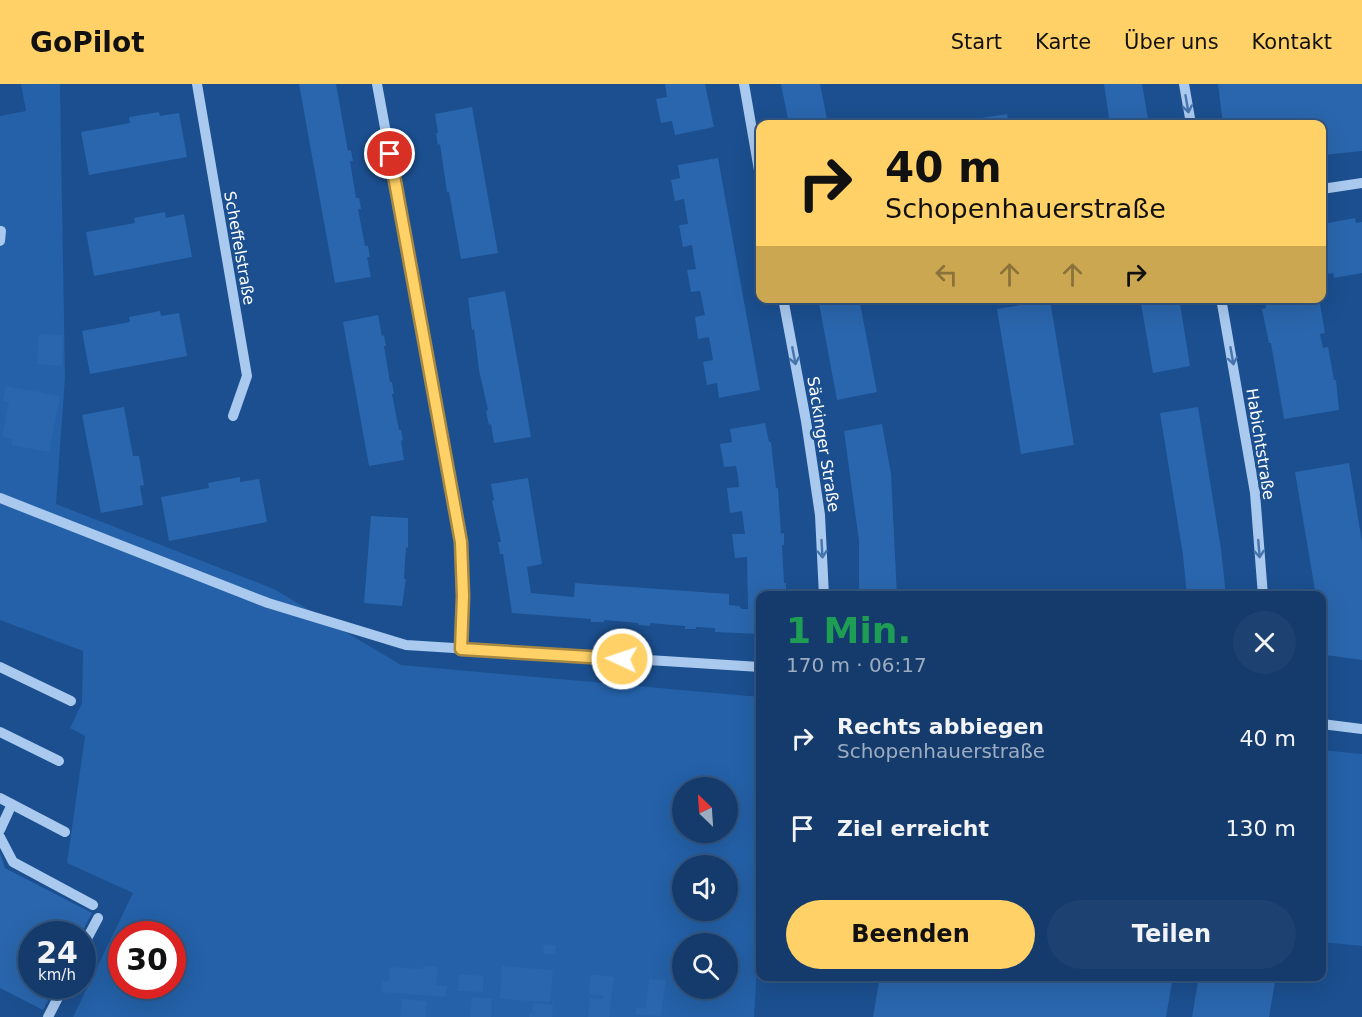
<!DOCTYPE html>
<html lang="de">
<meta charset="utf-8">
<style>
body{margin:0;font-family:"DejaVu Sans",sans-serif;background:#1d4271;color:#f1f3f6;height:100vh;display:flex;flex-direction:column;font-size:22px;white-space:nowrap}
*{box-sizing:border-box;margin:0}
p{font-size:20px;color:#9dadc1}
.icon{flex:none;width:33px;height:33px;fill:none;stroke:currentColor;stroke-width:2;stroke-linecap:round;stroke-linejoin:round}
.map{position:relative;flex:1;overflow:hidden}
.panel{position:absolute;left:756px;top:507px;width:570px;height:390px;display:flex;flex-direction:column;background:#143b6b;border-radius:12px;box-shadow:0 6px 24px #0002,0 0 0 2px #33557e}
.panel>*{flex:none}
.hud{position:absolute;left:756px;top:36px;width:570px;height:183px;border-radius:12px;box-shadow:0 6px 24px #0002,0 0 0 2px #33557e;background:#ffd166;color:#111;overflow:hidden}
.needle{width:39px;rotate:335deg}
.controls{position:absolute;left:672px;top:693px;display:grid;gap:12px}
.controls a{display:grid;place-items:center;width:66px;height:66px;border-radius:50%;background:#143b6b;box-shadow:0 6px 24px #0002,0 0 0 2px #33557e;font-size:30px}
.speed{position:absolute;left:18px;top:837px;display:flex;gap:12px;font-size:30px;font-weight:700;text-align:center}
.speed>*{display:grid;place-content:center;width:78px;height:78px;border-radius:50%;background:#143b6b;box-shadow:0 6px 24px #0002,0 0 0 2px #33557e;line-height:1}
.speed small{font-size:15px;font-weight:400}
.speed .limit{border:9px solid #d22;background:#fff;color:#111}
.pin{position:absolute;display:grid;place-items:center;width:51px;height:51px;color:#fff;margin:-26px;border:3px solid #fff;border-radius:50%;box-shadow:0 2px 6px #0007}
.me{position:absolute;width:66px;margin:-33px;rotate:273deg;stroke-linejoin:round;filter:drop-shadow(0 0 4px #0008)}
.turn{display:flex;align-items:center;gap:21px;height:126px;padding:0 30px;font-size:27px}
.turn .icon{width:78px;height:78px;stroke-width:2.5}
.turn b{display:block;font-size:42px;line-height:51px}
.lanes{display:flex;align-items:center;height:57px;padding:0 30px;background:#0003;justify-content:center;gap:30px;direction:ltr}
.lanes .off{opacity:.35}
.round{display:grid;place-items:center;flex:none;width:63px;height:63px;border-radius:32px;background:#1d4271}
.summary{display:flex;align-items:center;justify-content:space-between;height:102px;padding:0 30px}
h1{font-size:36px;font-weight:700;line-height:45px;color:#1e9e55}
.primary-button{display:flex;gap:12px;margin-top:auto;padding:12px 30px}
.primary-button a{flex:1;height:69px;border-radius:36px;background:#ffd166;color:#111;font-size:24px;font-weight:700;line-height:69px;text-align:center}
.primary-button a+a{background:#1d4271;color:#f1f3f6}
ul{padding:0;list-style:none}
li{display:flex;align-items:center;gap:18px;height:90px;padding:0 30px}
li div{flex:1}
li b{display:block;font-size:22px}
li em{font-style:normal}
header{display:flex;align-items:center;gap:36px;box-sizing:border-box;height:84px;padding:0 30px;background:#ffd166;color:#111}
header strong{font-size:28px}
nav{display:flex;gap:33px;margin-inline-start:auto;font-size:21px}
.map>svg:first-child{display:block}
.green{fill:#2461a8;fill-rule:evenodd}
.building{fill:#2a66ad}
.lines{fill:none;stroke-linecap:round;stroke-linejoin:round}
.minor{stroke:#a9c9ee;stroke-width:10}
.oneway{stroke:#4674ac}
.route-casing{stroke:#a68842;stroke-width:15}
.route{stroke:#ffd166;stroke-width:10}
.labels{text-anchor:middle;stroke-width:6;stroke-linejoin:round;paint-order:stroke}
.street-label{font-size:16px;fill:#fff;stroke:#1b4f8f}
</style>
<header>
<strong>GoPilot</strong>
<nav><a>Start</a><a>Karte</a><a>Über uns</a><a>Kontakt</a></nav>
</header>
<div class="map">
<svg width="1362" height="933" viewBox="0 0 1362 933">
<rect width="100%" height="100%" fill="#1b4f8f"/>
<path class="green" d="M21,0h39l5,294 -9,126 218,85 127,76 359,32v221l-6,99h-681l60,-124 -66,-30 18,-127 -15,-8 12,-25 1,-52 -83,-31v-504l26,-5zM682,704h46v44h-46zM682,782h46v44h-46zM122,850h50v52h-50zM682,860h46v44h-46z
M1322,666l40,4v192l-40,-4z"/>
<path class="building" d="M299,0h37l12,67 3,-1 2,11h-3l6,37h3l1,5 1,6h-3l7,37h3l2,11h-3l4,20 -36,6z
M665,0h40l9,43 -39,8 -3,-14 -11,2 -5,-24 11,-2z
M781,0h39l8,40h-39z
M1104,0h38l7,40h-39z
M1218,0h144v67l-40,4v-31h-99z
M472,23l26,146 -37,6 -12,-67h-2l-7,-48 -2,1 -2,-12h2l-3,-19z
M159,28l1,4 19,-3 8,44 -98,18 -8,-43 49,-9 -1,-6z
M1007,30l2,10h-59v-1z
M718,74l42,232 -41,8 -2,-15 -10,2 -4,-23 10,-2 -4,-23 -11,2 -3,-22 10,-2 -5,-24 -9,1 -4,-22 9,-1 -2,-11 -2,-13 -9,2 -4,-22 9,-1 -4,-25 -9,2 -4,-21 9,-2 -2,-13z
M165,128l1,6 18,-4 8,43 -98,19 -8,-44 49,-9 -1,-5z
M1355,134l1,5 6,-1v51l-28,5 -1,-5 -11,2 1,-51z
M505,207l26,146 -37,6 -3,-19 -2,1 -3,-14 2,-1 -9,-40 -5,-41 -2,1 -4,-32z
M818,214h41l18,94 -40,8z
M1140,214h39l11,68 -37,7z
M1265,214h54l6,35 -5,1 3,14 5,-1 6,33h2l3,30 -55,9 -13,-76h-2l-7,-34 4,-1z
M1050,216l24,145 -53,9 -24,-145z
M160,227l1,5 18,-3 8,43 -97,18 -8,-43 48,-9 -1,-5z
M378,231l4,21 2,-1 2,11h-2l6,36h2l2,12h-2l7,36h2l2,10 -2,1 3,19 -35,6 -26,-144z
M39,250l24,1 -1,31 -25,-2z
M6,302l54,10 -11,56 -38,-7 1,-6 -10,-2 7,-35 -6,-1z
M124,323l9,49h6l5,29 -4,1 3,19 -42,8 -19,-98z
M1198,323l23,142 5,47h-39l-4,-41 -23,-142z
M765,339l4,19h2l5,46h2l3,46 3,-1v12h-2l2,38h2v6l-3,7h-23v38l-45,-2v-4l-19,-1v2h-11v-3l-35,-3v3l-11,-1 -1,-2 -34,-3v2h-13v-3l-79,-6 -9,-59h-3l-2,-12h3l-9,-41 2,-1 -3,-16 37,-6 14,86 -15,3 4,26 43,4 1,-14 154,11v11l10,1 3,3h6l-1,-52 -12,1 -3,-24h13l-3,-23 -12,2 -3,-25 12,-1 -1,-11 -2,-10 -12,1 -4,-23 12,-2 -2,-13z
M882,340l9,50 6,122h-38v-55l-15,-110z
M1349,379l13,79v118l-36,-5 -4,-24v-35h-6l-21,-124z
M240,393v5l19,-3 8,43 -98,19 -8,-44 48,-9 -1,-5z
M371,432l37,2v30l-2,-1 -2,32h2l-4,27 -38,-3z
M0,769l5,15 87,45 -11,21h-49v52h24l-13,24 -43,-22z
M544,860l12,1 -1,9h-12z
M423,882l15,1 -2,18 11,1 -1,11 -65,-5 1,-11h7l1,-14 33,2z
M502,882l51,4 -3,32 -50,-3z
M459,890l25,2 -1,16 -25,-1z
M591,890l23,3 -5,40h-21l2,-19 12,1 1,-3 -14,-2z
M852,892h321l-7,41h-293l6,-35z
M1199,892h77l-7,41h-77z
M649,895l17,1 -5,36 -26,-1 1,-7h10z
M472,913l20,2 -1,18h-21z
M402,915l25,2 -1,16h-26z
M533,919l20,2 -1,12h-23v-4h3z"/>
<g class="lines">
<path class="minor" d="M197,0l50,292 -14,40
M377,0l84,458 2,54 -2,53
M744,0l16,92
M1184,0l7,40
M1322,105l40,-6
M0,157l1,-10
M783,214l23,123 14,94 4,81
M1221,214l34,195 8,103
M0,414l268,105 138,42 354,22
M0,583l71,34
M1322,640l40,5
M0,648l59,29
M0,714l65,34
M0,746l12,-26
M0,753l13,25 80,43
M82,864l16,-30
M48,933l16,-31"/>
</g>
<defs><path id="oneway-shaft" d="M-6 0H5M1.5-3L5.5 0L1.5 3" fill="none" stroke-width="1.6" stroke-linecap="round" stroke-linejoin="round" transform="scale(1.5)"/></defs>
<g class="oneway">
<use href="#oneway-shaft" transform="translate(1187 20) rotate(80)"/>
<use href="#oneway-shaft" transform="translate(794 272) rotate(79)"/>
<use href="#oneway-shaft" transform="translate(1232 272) rotate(80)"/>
<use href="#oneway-shaft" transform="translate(822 465) rotate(87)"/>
<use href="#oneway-shaft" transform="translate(1259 465) rotate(85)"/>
</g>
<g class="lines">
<g class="route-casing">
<path id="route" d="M390,70l71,388 2,54 -2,53 161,10"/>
</g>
<use href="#route" class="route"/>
</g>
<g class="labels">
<g class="street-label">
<text transform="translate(240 164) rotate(80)" y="6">Scheffelstraße</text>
<text transform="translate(824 360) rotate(81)" y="6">Säckinger Straße</text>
<text transform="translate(1261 360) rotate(81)" y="6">Habichtstraße</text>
</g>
</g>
</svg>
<div class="controls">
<a><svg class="needle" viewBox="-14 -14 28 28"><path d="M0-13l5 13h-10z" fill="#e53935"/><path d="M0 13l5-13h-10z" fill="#9dadc1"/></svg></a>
<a><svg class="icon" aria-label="sound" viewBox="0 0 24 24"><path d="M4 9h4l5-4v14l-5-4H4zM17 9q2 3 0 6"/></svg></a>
<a><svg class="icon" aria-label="search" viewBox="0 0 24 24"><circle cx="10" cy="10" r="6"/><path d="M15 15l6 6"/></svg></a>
</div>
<div class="speed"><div>24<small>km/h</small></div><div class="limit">30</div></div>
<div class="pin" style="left:390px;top:70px;background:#d93025"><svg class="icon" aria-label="arrive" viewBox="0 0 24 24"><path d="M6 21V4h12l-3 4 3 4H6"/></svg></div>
<svg class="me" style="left:622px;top:575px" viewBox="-20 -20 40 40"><circle r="17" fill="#ffd166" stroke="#fff" stroke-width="3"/><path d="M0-11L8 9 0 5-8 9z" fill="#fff"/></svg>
<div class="hud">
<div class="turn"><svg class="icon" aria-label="right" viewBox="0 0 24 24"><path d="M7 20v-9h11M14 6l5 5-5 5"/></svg><div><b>40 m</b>Schopenhauerstraße</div></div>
<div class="lanes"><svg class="icon off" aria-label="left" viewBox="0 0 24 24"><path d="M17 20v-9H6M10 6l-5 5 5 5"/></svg><svg class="icon off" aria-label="ahead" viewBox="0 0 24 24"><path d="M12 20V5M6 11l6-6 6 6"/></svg><svg class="icon off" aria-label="ahead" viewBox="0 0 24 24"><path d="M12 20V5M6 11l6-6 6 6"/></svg><svg class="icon" aria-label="right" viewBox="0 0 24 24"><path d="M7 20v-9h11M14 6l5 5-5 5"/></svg></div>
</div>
<section class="panel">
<div class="summary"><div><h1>1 Min.</h1><p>170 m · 06:17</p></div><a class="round"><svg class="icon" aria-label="close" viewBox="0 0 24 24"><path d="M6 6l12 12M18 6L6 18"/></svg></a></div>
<ul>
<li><svg class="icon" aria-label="right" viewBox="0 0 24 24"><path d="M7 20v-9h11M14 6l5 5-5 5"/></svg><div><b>Rechts abbiegen</b><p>Schopenhauerstraße</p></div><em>40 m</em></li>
<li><svg class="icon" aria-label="arrive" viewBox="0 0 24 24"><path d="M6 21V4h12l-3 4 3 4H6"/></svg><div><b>Ziel erreicht</b></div><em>130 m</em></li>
</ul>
<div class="primary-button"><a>Beenden</a><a>Teilen</a></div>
</section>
</div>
